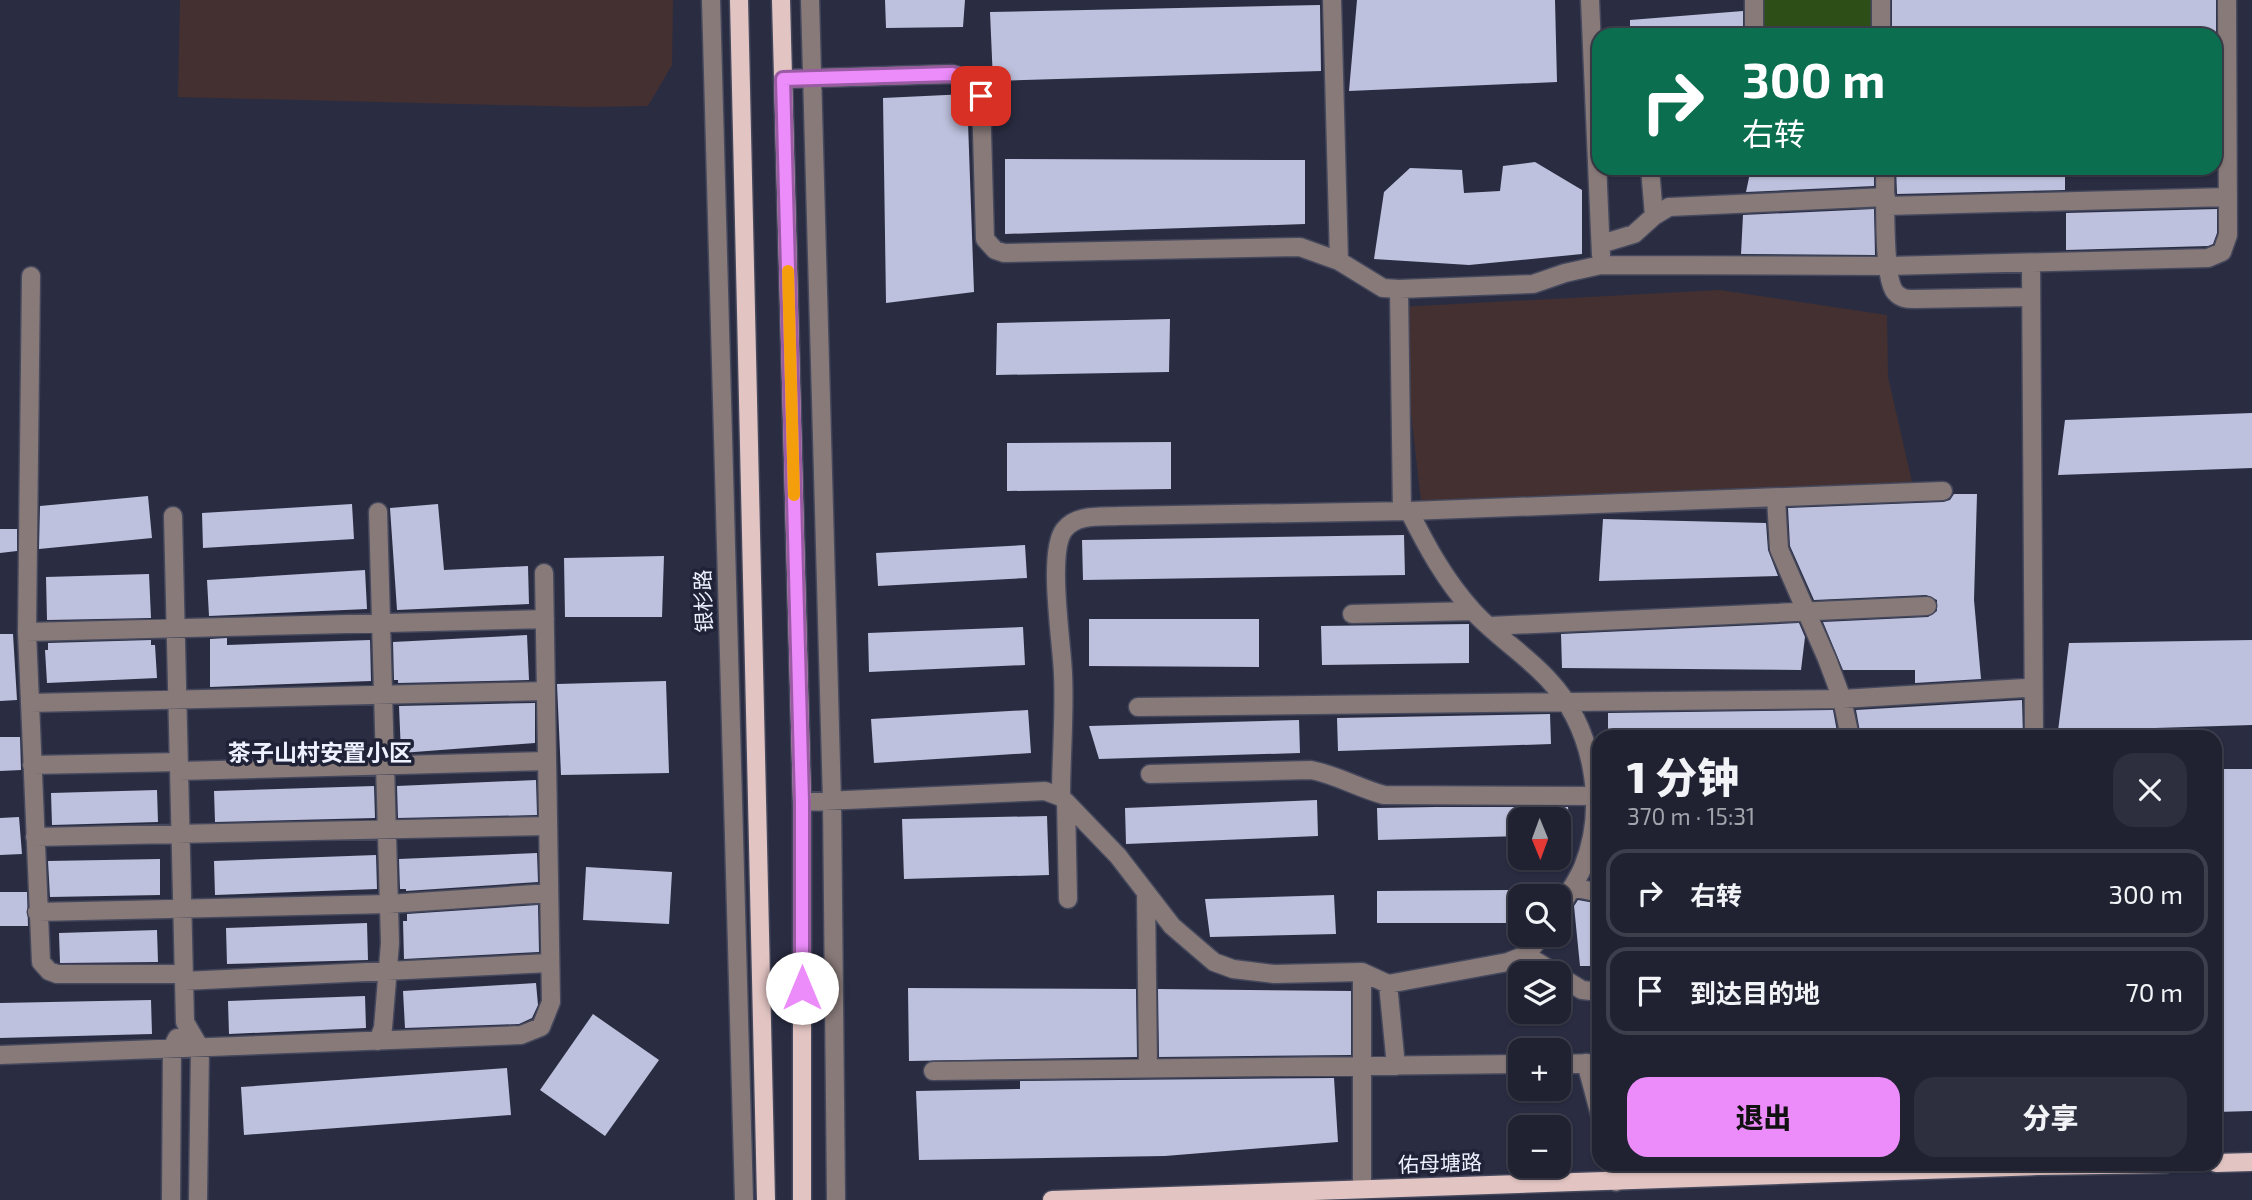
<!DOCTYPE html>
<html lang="zh">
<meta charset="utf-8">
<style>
body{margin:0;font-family:"Exo 2","Noto Sans SC",sans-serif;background:#2d2f3e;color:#f1f3f6;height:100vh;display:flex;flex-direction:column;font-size:26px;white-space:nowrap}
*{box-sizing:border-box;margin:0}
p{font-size:23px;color:#a2a4ac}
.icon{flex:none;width:38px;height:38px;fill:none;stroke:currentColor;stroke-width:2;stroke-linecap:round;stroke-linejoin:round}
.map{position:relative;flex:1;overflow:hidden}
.side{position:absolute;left:1592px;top:730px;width:630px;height:441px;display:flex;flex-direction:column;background:#202232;border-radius:21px;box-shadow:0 2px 5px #0004,0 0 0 2px #3d3f4d}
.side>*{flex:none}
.top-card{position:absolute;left:1592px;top:28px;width:630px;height:147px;border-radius:21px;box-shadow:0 2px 5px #0004,0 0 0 2px #3d3f4d;background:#0b6e4f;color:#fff;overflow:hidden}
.needle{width:46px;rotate:179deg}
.buttons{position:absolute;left:1508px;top:807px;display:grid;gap:14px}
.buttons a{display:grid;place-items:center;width:63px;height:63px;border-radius:14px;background:#202232;box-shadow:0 2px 5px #0004,0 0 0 2px #3d3f4d;font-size:35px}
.pin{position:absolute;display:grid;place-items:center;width:60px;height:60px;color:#fff;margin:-30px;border-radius:14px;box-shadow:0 4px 10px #0006}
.me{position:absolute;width:77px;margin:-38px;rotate:0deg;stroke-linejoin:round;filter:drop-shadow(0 0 5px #0008)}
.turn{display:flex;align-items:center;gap:24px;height:147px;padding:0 35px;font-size:32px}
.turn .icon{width:91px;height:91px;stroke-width:2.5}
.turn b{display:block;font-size:49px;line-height:60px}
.round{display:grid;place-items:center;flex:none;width:74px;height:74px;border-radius:21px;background:#2d2f3e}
.head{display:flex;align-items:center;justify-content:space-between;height:119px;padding:0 35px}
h1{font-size:42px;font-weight:800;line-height:52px}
.action{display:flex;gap:14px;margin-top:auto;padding:14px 35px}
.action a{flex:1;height:80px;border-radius:21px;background:#ec8cfa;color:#111;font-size:28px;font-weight:800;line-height:80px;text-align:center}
.action a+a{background:#2d2f3e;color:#f1f3f6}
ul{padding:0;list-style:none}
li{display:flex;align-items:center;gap:21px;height:88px;margin:0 14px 10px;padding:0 21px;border:4px solid #3d3f4d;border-radius:21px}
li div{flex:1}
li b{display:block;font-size:26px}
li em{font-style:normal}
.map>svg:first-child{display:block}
.education{fill:#443030}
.green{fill:#2d4e17}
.building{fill:#bdc1dd}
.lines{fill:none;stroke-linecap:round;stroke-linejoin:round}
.minor-casing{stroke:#45485c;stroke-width:21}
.major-casing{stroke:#45485c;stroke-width:21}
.minor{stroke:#887a79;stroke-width:18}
.major{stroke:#e2c5c3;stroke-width:18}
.route-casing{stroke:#995ba2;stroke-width:18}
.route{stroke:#ec8cfa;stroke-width:12}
.slow{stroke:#f59e0b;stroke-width:12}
.labels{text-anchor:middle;stroke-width:7;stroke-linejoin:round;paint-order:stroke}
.street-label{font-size:21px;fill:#eef1ff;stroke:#202337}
.neighbourhood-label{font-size:23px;font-weight:bold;fill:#eef1ff;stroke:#202337}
</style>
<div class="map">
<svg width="2252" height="1200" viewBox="0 0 2252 1200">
<rect width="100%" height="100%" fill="#2a2d42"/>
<path class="education" d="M180,0h493l-1,65 -24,41 -63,1 -407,-10z
M1720,290l167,25 1,62 24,105 -490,28 -23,-203z"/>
<path class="green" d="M1762,0h111l1,35h-111z"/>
<path class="building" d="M885,0h80l-2,27 -77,1z
M1357,0h198l2,82 -208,9z
M1892,0h324v35h-324z
M1320,5l1,66 -328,10 -3,-69z
M1743,11v24h-113v-15z
M967,94l7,198 -88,11 -3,-205z
M1005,159l300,1v64l-300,10z
M1535,162l47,28v64l-113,11 -95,-6 10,-67 26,-24 52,2 2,23 36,-2 3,-25z
M1751,168h123v18l-128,6z
M1896,168h169v22l-168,4z
M1874,209l1,46 -134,-1 2,-39z
M2217,209v24l-4,11 -5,2 -142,4v-37z
M1170,319l-1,53 -173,3 1,-52z
M2252,413v55l-194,7 7,-55z
M1171,442v47l-164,2v-48z
M1954,494h23l-3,106 7,79 -66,4v-13h-72l-20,-48 105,-5 9,-6v-11l-11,-5 -112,5 -24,-54 -2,-38 155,-6 7,-2z
M148,496l4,42 -113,11 1,-43z
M352,504l2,35 -151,9 -1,-35z
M438,504l6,66 84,-4 1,38 -132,6 -7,-102z
M1603,519l163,4 2,27 10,26 -179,5z
M0,529h17v22l-17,2z
M1404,535l1,40 -322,5 -1,-40z
M1025,545l2,33 -149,8 -2,-33z
M664,556l-2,61h-97l-1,-59z
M365,570l2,39 -158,7 -2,-36z
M149,574l2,44 -104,2 -1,-43z
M1089,619h170v48l-170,-1z
M1799,623l6,14 -4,33 -239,-2 -1,-34z
M1469,624v39l-147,2 -1,-39z
M1023,627l2,38 -156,7 -1,-39z
M0,634h13l4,66 -17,1z
M527,635l2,45 -131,3v-3h-4l-1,-38z
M227,638v7l143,-5 1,41 -161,6v-48z
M151,640v5h4l2,33 -110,5 -2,-33h3v-7z
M2252,640v85l-194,6 11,-88z
M666,681l3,92 -108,2 -4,-91z
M2022,700l1,37h-162l-5,-27z
M535,703v40l-134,10 -2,-47z
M1028,710l3,43 -157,10 -3,-44z
M1833,710l5,27h-230v-24z
M1550,714l1,30 -213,7 -1,-33z
M1299,720l1,33 -201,6 -10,-33z
M0,737h20l1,33 -21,1z
M2216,769h36v342l-36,1z
M536,780l1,35 -139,3 -1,-32z
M374,786l1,32 -160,4 -1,-31z
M157,790l1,32 -106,3 -1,-32z
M1317,800l1,36 -192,8 -1,-36z
M1436,807h132l1,12h-48v17l-143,4 -1,-32z
M1047,816l2,59 -145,4 -2,-60z
M19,817l3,37 -22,1v-37z
M537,853l1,29 -132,9v-2h-6l-1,-30z
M376,855l1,34 -162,6 -1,-34z
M160,859v36l-110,2 -2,-36z
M586,867l86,5 -3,52 -86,-4z
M1508,890v33h-131v-32z
M0,892h27l1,34h-28z
M1334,895l2,39 -126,3 -5,-38z
M1578,900l22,4v62h-20l-6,-60z
M538,905l1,47 -135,7 -1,-38h4v-7z
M367,923l1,37 -141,4 -1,-36z
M157,930l1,32 -98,1 -1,-30z
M536,983l2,22 -6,13 -13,6 -114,4 -2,-37z
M908,988l228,1 1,68 -228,4z
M1158,989l193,2v64l-192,2z
M365,996l1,32 -137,6 -1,-33z
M151,1000l1,34 -152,4v-35z
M593,1014l66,46 -54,76 -65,-46z
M507,1068l4,47 -267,20 -3,-48z
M1334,1078l4,64 -173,14 -246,4 -3,-69 104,-2v-8z"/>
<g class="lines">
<g class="minor-casing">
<path id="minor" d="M711,0l33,1200
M810,0l22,801 4,399
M1332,0l7,261
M1590,0l11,255
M1754,0v35
M1881,0v35
M783,79l169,-5 21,6 8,16 4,143 10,11 9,3 296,-6 39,14 44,27 16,1 134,-5 32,-11 36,-8 287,1 320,-8 14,-6 6,-17 -1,-235
M1650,168l4,48
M1885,168c1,24 -3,108 10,124 6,7 12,7 20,7l116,-2
M1886,206l342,-9
M1601,244l33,-10 20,-18 15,-9 217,-10
M2031,263l3,474
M31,276l-4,356 14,330 8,9 8,3h127
M1399,289l3,222
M1776,498l3,51 48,110 15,40 8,38
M1409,511c18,36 36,69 63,99 22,25 52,43 75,68 46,48 61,127 36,189 -6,14 -16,28 -24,42
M378,512l12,431 -7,85 -5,13
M173,516l12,506 15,26 -2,152
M1352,614l121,-3
M1490,626l437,-20
M27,632l518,-13
M30,703l516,-12
M1138,707l704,-8 183,-11
M32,765l147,-3
M179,771l368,-10
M1150,774l161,-4c26,5 47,18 73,25l216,1
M802,802l222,-10 21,-1 16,6
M1066,802l52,54 54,70 42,36 19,7 41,5 88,-2 26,12 120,-22 18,-7 17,-21
M35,837l513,-11
M1572,887l28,6
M1146,893l2,174
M1068,899l-2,-97 -5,-5c0,-41 4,-82 2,-123 -1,-31 -16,-121 1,-144 12,-16 36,-13 55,-14l290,-5 534,-20
M37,912l352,-8 160,-11
M1526,955l29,18
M1559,976l23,14 18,2
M184,981l366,-18
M1388,984l8,82
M0,1055l521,-20 20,-8 10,-25 -7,-429
M1586,1063l14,52
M1559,1064l41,-1
M933,1071l588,-7
M1612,1164l4,18
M1362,1189v-217
M171,1200l1,-152 5,-10"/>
</g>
<g class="major-casing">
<path id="major" d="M739,0l27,1200
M781,0l21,802v398
M2216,1163l36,-1
M1052,1200l986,-34 127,-2"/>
</g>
<use href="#minor" class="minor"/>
<use href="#major" class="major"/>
</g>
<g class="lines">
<g class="route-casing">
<path id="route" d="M802,988v-186l-19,-723 169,-5 21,6 8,16"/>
</g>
<use href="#route" class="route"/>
<path class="slow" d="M788,271l6,224"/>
</g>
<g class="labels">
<g class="street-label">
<text transform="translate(704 601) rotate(-92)" y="7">银杉路</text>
<text transform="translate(1440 1164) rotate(-2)" y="7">佑母塘路</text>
</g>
<g class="neighbourhood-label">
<text x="320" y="761">茶子山村安置小区</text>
</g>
</g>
</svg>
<div class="buttons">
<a><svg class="needle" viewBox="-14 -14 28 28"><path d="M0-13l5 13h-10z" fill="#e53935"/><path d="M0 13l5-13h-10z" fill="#a2a4ac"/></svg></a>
<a><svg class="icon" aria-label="search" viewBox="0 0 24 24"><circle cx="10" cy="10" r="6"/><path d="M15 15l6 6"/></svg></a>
<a><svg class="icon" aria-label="layers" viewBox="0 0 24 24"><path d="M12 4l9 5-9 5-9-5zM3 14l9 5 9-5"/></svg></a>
<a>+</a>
<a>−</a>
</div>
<div class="pin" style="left:981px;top:96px;background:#d93025"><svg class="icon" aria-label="arrive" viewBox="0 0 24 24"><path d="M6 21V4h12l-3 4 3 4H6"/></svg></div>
<svg class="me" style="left:802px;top:988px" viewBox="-20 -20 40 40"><circle r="19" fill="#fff"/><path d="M0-13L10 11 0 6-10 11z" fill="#ec8cfa"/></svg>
<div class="top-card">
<div class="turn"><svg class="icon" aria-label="right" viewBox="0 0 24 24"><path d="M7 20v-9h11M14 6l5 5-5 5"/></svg><div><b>300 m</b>右转</div></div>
</div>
<section class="side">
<div class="head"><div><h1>1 分钟</h1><p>370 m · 15:31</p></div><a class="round"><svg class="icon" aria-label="close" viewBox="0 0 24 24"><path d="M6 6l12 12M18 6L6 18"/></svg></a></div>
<ul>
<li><svg class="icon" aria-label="right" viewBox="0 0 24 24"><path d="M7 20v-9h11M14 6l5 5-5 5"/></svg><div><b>右转</b></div><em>300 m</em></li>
<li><svg class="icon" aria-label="arrive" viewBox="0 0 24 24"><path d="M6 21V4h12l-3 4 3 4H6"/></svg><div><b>到达目的地</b></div><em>70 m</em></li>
</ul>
<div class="action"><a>退出</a><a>分享</a></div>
</section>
</div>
